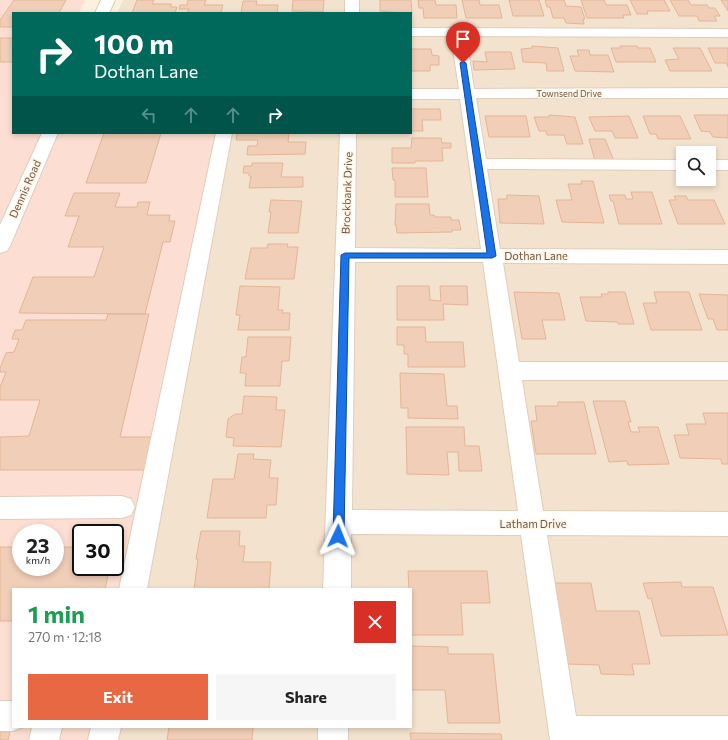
<!DOCTYPE html>
<meta charset="utf-8">
<style>
body{margin:0;font-family:Commissioner,sans-serif;background:#f6f6f6;color:#222;height:100vh;display:flex;flex-direction:column;font-size:15px;white-space:nowrap}
*{box-sizing:border-box;margin:0}
p{font-size:13px;color:#767676}
.icon{flex:none;width:22px;height:22px;fill:none;stroke:currentColor;stroke-width:2;stroke-linecap:round;stroke-linejoin:round}
.map{position:relative;flex:1;overflow:hidden}
.panel{position:absolute;left:12px;top:588px;width:400px;height:140px;display:flex;flex-direction:column;background:#fff;border-radius:0px;box-shadow:0 2px 6px #0003}
.panel>*{flex:none}
.guide{position:absolute;left:12px;top:12px;width:400px;height:122px;border-radius:0px;box-shadow:0 2px 6px #0003;background:#00695c;color:#fff;overflow:hidden}
.tools{position:absolute;left:676px;top:146px;display:grid;gap:8px}
.tools a{display:grid;place-items:center;width:40px;height:40px;border-radius:0px;background:#fff;box-shadow:0 2px 6px #0003;font-size:20px}
.speed{position:absolute;left:12px;top:524px;display:flex;gap:8px;font-size:20px;font-weight:700;text-align:center}
.speed>*{display:grid;place-content:center;width:52px;height:52px;border-radius:50%;background:#fff;box-shadow:0 2px 6px #0003;line-height:1}
.speed small{font-size:10px;font-weight:400}
.speed .limit{border:2px solid #111;border-radius:6px;background:#fff;color:#111}
.pin{position:absolute;display:grid;place-items:center;width:34px;height:34px;color:#fff;margin:-41px -17px;border-radius:50% 50% 50% 0;rotate:-45deg;box-shadow:0 0 4px #0007}
.pin .icon{rotate:45deg}
.me{position:absolute;width:44px;margin:-22px;rotate:2deg;stroke-linejoin:round;filter:drop-shadow(0 0 3px #0008)}
.turn{display:flex;align-items:center;gap:14px;height:84px;padding:0 16px;font-size:18px}
.turn .icon{width:52px;height:52px;stroke-width:2.5}
.turn b{display:block;font-size:28px;line-height:34px}
.lanes{display:flex;align-items:center;height:38px;padding:0 16px;background:#0003;justify-content:center;gap:20px;direction:ltr}
.lanes .off{opacity:.35}
.round{display:grid;place-items:center;flex:none;width:42px;height:42px;border-radius:0px;background:#f6f6f6}
.head{display:flex;align-items:center;justify-content:space-between;height:68px;padding:0 16px}
h1{font-size:24px;font-weight:700;line-height:30px;color:#1e9e55}
.cta{display:flex;gap:8px;margin-top:auto;padding:8px 16px}
.cta a{flex:1;height:46px;border-radius:0px;background:#e76843;color:#fff;font-size:16px;font-weight:700;line-height:46px;text-align:center}
.cta a+a{background:#f6f6f6;color:#222}
.map>svg:first-child{display:block}
.residential{fill:#f3e2ce;fill-rule:evenodd}
.commercial{fill:#fcdfd2;fill-rule:evenodd}
.building{fill:#f1ceb7;stroke:#e4b597}
.lines{fill:none;stroke-linecap:round;stroke-linejoin:round}
.minor-casing{stroke:#e0cdbb;stroke-width:2}
.minor{fill:#fff;fill-rule:evenodd}
.route{fill:#1a73e8;stroke:#114b97}
.labels{text-anchor:middle;stroke-width:3;stroke-linejoin:round;paint-order:stroke}
.far-street-label{font-size:9px;fill:#725747;stroke:#fff5e5}
.street-label{font-size:11px;fill:#725747;stroke:#fff5e5}
</style>
<div class="map">
<svg width="728" height="740" viewBox="0 0 728 740">
<rect width="100%" height="100%" fill="#fcf1df"/>
<path class="residential" d="M123,0h605v740h-612l3,-13h292v-138h-266l86,-456h180v-120h-294zM683,153h26v26h-26z"/>
<path class="commercial" d="M0,0h85l-6,13h-66v120h218l-86,456h-132v138h106l-3,13h-116zM21,533h34v34h-34zM81,533h34v34h-34z"/>
<path class="building" d="M14,0h52l-7,13h-46v14h-13v-7z
M137,0h17l-2,4h19v3h6l-2,6h-43z
M188,0h18l-2,5h19l-2,8h-34l2,-4h-10l1,-4h7z
M293,0h31l-1,12 -31,-1z
M380,0h31l1,14 -32,-3z
M418,0h17l1,5h20l1,13h-33l-1,-10h-4z
M462,0h17l1,5h19l3,13h-36z
M509,0h30l5,16h-31z
M545,0h19l2,6 15,1 4,12h-2l1,5 -18,-1 -2,-5h-11l-3,-11h-3z
M581,0h23l2,5h21l4,10h-8l1,3h-37z
M630,0h34l6,11h-23l1,3h-11z
M670,0h18l3,5h16l2,3h6l5,8h-6l3,5h-18l-2,-5h-18z
M721,0h7v11z
M243,1h14l-1,4h22l-1,8h-36z
M0,38h13v24h-13z
M532,46l26,2 6,23h-17l-1,-8 -23,-1 -2,-13 11,-1z
M620,46h17l1,2h12l6,14h-40l-5,-14h10z
M673,48h27l12,23h-42l-5,-11 14,-1z
M708,48h20v19l-2,-4h-11z
M411,49h20l1,6 7,1v9h-9v6h-19z
M577,50h12l1,5h18l6,17 -39,-1 -5,-15h9z
M485,52h26l4,17 -41,1 -1,-9 14,1z
M411,109h29l1,11h-19l1,11h-12z
M549,115l26,2 8,27h-16l-3,-9h-17l-1,-4h-7l-5,-14h15z
M694,115h34v23l-15,-1 -3,-5 -9,-1z
M485,116h41l4,21h-41z
M629,116l9,22h-23l-3,-7h-17l-6,-14z
M643,116h37l11,23h-33l-2,-5h-6z
M104,133h57l-15,50h-60z
M237,133h52l-1,9h18l-1,12 -58,1 1,-9h9l1,-6h-22z
M412,138h29l1,5h9v5h-9l1,13h-28v2h-23v-15h19z
M589,139h16l9,22h-19z
M252,163h31l-2,14h22v10l-54,1 2,-12h-2v-3h-6l1,-7h8z
M392,168h34l2,29h-33v-17h-2z
M581,181h12l11,42 -42,-1 -6,-22h16l-4,-16h14z
M631,192h21l10,32h-43l-6,-23h-2l-2,-6h16l1,4h7z
M74,193h46l-5,14h22l1,-5h12l-3,13h23l-1,6h6l-5,21h-7l-18,72 -126,-1 14,-36h61l10,-30h-36l11,-31h-14z
M507,195l32,1 5,28 -44,-1 -2,-24h9z
M674,196h12l2,4h26l11,24h-47l-9,-24h7z
M271,200l31,1 -4,32h-30l3,-21h-2z
M396,204h33l1,11h4l1,2h16v3h8l2,10h-9v2l-55,1 -1,-8h-1z
M268,244h20l-1,3h11l-4,32h-49l6,-31h16z
M240,286l40,1 -2,23h5l-1,3h8l-1,17h-51l2,-15h-4z
M397,286h32l1,14 11,1 -1,-15h27l1,19 -25,-1 1,16h-47z
M514,292l45,1 6,27h-23l4,19h-24z
M608,292h17l9,32h-16l-1,-2 -31,-1 -6,-24h22l-1,-3h7z
M654,292h35l13,38h-51l-8,-27h14z
M699,294l29,1v35h-11l-4,-11h-5z
M108,314h41l-29,123h31l-6,33h-145v-33l29,-1 11,-36h-40v-13l6,-15h-6v-4l6,-15 8,-1 5,-13h-7l3,-9h7l4,-10h80z
M397,327h28l1,15h37l2,25h-57v-13h-4v-9h-7z
M248,337h43l-2,24h-7l-2,25h-35l1,-13h-6l2,-16h4z
M400,373l44,1 3,32h10l1,13 -50,-1v-10h-7z
M244,396l33,1 -1,13h9l-4,37 -48,-1 1,-8 -8,-1 2,-18 7,-5h7z
M593,401h32l6,21h-3l3,10h9l-2,-5h20l11,37 -41,1 -1,-4 -18,1z
M558,402h26l12,52h-60l-5,-33h6l-2,-15h23z
M703,413h25v51h-6l-1,-5 -41,-1 -6,-23h15l-3,-11h20z
M406,427h58l1,19h14l3,25h-23l-1,-19h-11l2,23 -42,-1z
M238,454h16l-1,5 18,1 -2,18h9l-2,27h-9l-1,13h-59l6,-39h21z
M201,531h39l-1,15h6l-2,16h28l-2,27h-75l4,-30h-2z
M0,547h21v20h34v-20h26v20h29l-5,22h-92v32h-13z
M408,571h79l3,32h-29l2,32h-52v-46h-2z
M681,582l1,5h31l15,48 -67,1 -10,-38 -3,1 -5,-16z
M555,583h36l5,28h43l11,53h-18l2,11 -33,-1 -2,-9 -32,-1z
M411,646l37,1v7h45l7,69h-52l-3,-33h-34z
M169,727h84l-1,13h-85z
M0,732h10l-2,8h-8z
M410,733l91,1 1,6h-91z"/>
<g class="lines">
<g class="minor-casing">
<path id="minor" d="M101,0h14l-6,13h-14z
M345,0h14v13h-14z
M411,28l317,1v8l-262,-1 8,53 254,-1v10h-252l10,61 197,1v10l-196,-1 13,80 228,1v14l-225,-1 16,99h209v18h-206l21,131 185,1v24l-181,-1 29,181h152v24h-178l-29,-205 -170,-1v55h-28l17,-456h16l-1,115 126,1 -21,-150h-49v-10h48l-8,-53h-40zM355,262h128l35,249 -166,-1z
M42,133h16l-48,113 -3,5 -7,2v-28z
M216,133h16l-85,456h-28z
M709,160h19v10h-19z
M122,496l9,3 4,8 -4,8 -9,3 -122,1v-22z
M0,701h13v26h10l-10,4h-13z
M32,727h30l-3,13h-30z
M91,727h30l-3,13h-30z
M318,727h30v13h-30z"/>
</g>
<use href="#minor" class="minor"/>
</g>
<path class="route" d="M463,61l3,2 30,193 -4,2h-143l-5,278 -2,3 -4,2 -3,-2 -2,-3 8,-281 4,-2h142l-27,-190z"/>
<g class="labels">
<g class="far-street-label">
<text x="569" y="97">Townsend Drive</text>
</g>
<g class="street-label">
<text transform="translate(25 189) rotate(-66)" y="4">Dennis Road</text>
<text transform="translate(347 193) rotate(-88)" y="4">Brockbank Drive</text>
<text x="536" y="260">Dothan Lane</text>
<text x="533" y="528">Latham Drive</text>
</g>
</g>
</svg>
<div class="tools">
<a><svg class="icon" aria-label="search" viewBox="0 0 24 24"><circle cx="10" cy="10" r="6"/><path d="M15 15l6 6"/></svg></a>
</div>
<div class="speed"><div>23<small>km/h</small></div><div class="limit">30</div></div>
<div class="pin" style="left:463px;top:63px;background:#d93025"><svg class="icon" aria-label="arrive" viewBox="0 0 24 24"><path d="M6 21V4h12l-3 4 3 4H6"/></svg></div>
<svg class="me" style="left:338px;top:536px" viewBox="-20 -20 40 40"><path d="M0-17L14 15 0 8-14 15z" fill="#1a73e8" stroke="#fff" stroke-width="4"/></svg>
<div class="guide">
<div class="turn"><svg class="icon" aria-label="right" viewBox="0 0 24 24"><path d="M7 20v-9h11M14 6l5 5-5 5"/></svg><div><b>100 m</b>Dothan Lane</div></div>
<div class="lanes"><svg class="icon off" aria-label="left" viewBox="0 0 24 24"><path d="M17 20v-9H6M10 6l-5 5 5 5"/></svg><svg class="icon off" aria-label="ahead" viewBox="0 0 24 24"><path d="M12 20V5M6 11l6-6 6 6"/></svg><svg class="icon off" aria-label="ahead" viewBox="0 0 24 24"><path d="M12 20V5M6 11l6-6 6 6"/></svg><svg class="icon" aria-label="right" viewBox="0 0 24 24"><path d="M7 20v-9h11M14 6l5 5-5 5"/></svg></div>
</div>
<section class="panel">
<div class="head"><div><h1>1 min</h1><p>270 m · 12:18</p></div><a class="round" style="background:#d93025;color:#fff"><svg class="icon" aria-label="close" viewBox="0 0 24 24"><path d="M6 6l12 12M18 6L6 18"/></svg></a></div>
<div class="cta"><a>Exit</a><a>Share</a></div>
</section>
</div>
